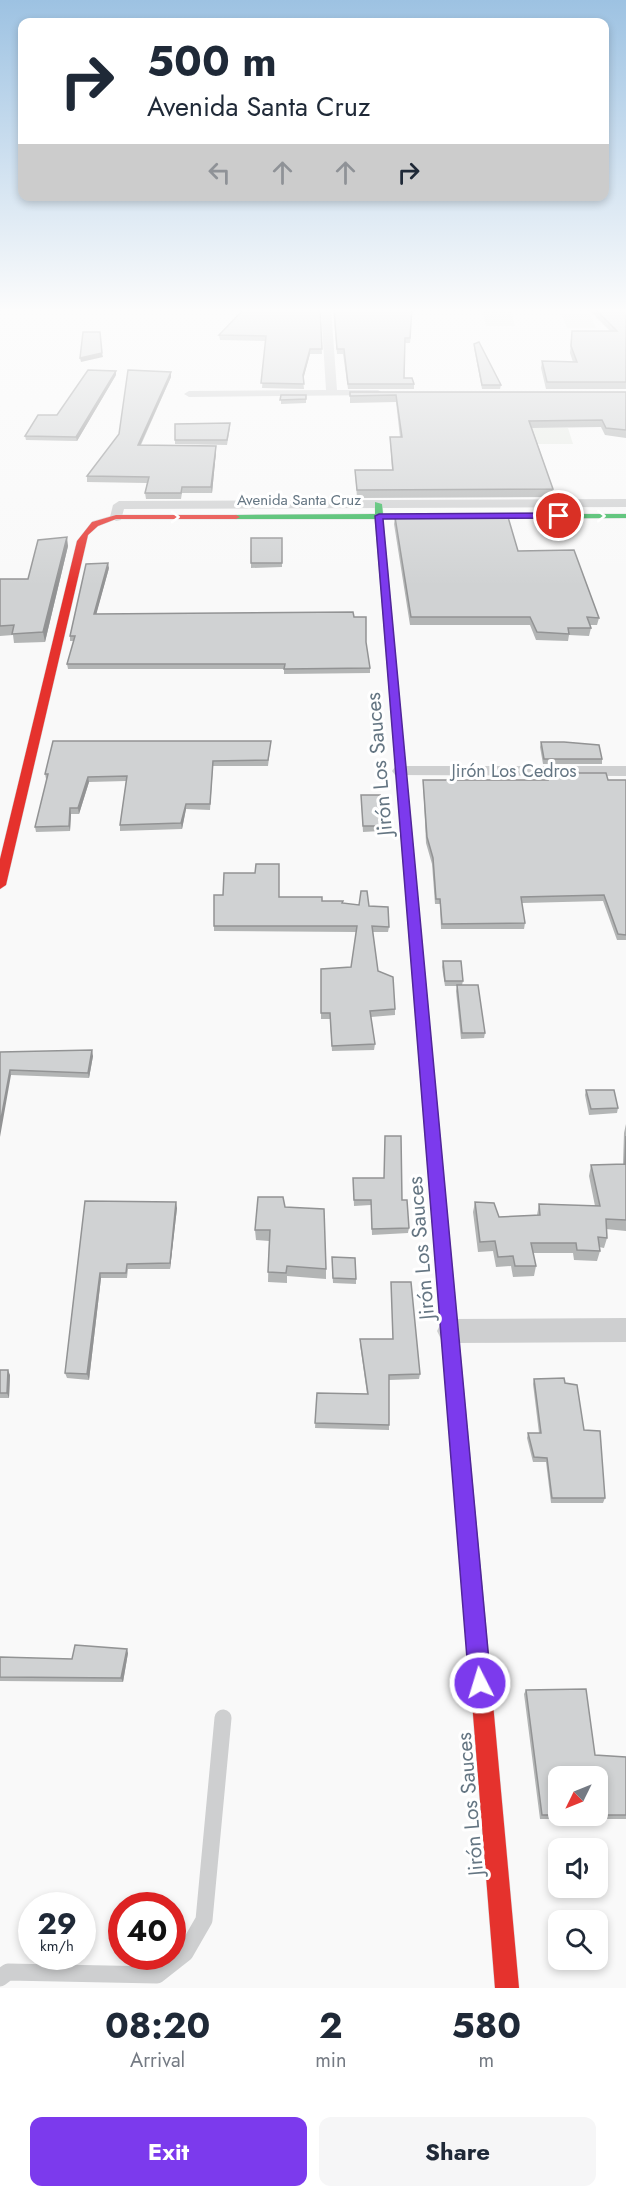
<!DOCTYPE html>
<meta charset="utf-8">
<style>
body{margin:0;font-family:Jost,sans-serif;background:#f6f6f7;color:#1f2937;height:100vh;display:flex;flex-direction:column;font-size:22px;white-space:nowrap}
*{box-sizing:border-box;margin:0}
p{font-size:20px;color:#747a83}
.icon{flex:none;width:33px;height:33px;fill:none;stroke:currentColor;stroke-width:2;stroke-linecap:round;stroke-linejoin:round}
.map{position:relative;height:1988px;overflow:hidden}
.side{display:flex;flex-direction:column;background:#fff;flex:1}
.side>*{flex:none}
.top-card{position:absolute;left:18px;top:18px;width:591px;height:183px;border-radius:12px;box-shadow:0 3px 9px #0003;background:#fff;color:#1f2937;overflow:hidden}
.needle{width:39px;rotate:227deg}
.controls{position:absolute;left:548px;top:1766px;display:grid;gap:12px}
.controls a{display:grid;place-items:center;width:60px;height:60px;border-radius:12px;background:#fff;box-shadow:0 3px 9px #0003;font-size:30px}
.speed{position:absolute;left:18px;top:1892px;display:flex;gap:12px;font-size:30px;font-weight:700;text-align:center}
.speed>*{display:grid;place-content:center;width:78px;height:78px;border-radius:50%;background:#fff;box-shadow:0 3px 9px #0003;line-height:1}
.speed small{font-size:15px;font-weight:400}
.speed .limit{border:9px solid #d22;background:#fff;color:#111}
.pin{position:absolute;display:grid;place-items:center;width:51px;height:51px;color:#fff;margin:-26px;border:3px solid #fff;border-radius:50%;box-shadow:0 2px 6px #0007}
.me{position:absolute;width:66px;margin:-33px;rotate:355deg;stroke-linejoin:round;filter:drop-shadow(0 0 4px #0008)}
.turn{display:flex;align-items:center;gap:21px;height:126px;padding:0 30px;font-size:27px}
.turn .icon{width:78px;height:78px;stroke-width:2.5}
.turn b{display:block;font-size:42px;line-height:51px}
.lanes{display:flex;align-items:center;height:57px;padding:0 30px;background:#0003;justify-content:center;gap:30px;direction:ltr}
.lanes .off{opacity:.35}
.eta{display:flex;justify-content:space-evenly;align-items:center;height:102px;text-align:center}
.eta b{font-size:36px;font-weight:700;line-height:42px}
.button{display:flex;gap:12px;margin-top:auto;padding:12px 30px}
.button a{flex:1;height:69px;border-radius:12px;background:#7c3aed;color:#fff;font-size:24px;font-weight:700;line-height:69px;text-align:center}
.button a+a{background:#f6f6f7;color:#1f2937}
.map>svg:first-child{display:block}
.green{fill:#e8ebe6}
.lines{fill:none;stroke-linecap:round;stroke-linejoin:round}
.fast-casing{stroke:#d5d6d7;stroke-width:1}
.slow-casing{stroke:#d5d6d7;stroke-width:1}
.jam-casing{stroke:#d5d6d7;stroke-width:1}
.lane{stroke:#cecfd0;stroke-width:17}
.street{fill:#cecfd0;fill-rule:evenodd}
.fast{fill:#30b455;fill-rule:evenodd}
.slow{fill:#ff9f0a;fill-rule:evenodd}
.jam{fill:#e5322d;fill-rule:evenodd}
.wall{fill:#b3b5b5}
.shaded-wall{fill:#929394}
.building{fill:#d0d2d3;stroke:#929394;stroke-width:1.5;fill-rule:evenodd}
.oneway{stroke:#fff}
.route{fill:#7c3aed;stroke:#51269a;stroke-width:1.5}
.labels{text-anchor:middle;stroke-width:6;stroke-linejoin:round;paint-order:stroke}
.far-street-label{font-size:15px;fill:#657683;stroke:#fff}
.street-label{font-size:18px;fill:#657683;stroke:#fff}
.near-street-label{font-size:21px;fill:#657683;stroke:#fff}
</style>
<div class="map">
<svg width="626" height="1988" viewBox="0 0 626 1988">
<rect width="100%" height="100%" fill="#f9f9f9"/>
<path class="green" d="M483,312h28l4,14h-29z
M561,313l29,1 6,14h-29z
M498,428h70l5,16h-71z"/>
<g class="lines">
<g class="fast-casing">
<path id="fast" d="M375,502l7,2 1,10h243v4l-243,1 22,242 -5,3 -5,-3 -20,-242h-139l-4,-2 4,-2 139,-1z
M440,1215l6,2 2,5 38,405 -3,7 -7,3 -7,-3 -3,-7 -34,-405 2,-5z"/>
</g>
<g class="slow-casing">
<path id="slow" d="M400,758l5,3 43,461 -2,5 -6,2 -6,-2 -2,-5 -37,-461z"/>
</g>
<g class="jam-casing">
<path id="jam" d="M116,515h120l4,2 -4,2h-120l-18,7 -10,9 -82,350 -6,4v-30l77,-318 15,-19z
M476,1617l7,3 3,7 33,361h-24l-29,-361 3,-7z"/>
</g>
<path class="lane" d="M0,1978l8,-6 149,3 28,-22 19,-33 19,-202"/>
<path class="street" d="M321,308h10l6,82h41l5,3 -1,2 -193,2 -5,-3 5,-3 137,-1z
M626,499v8l-502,2 -3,11 -5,1 -6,-4 3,-12 6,-4z
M401,766h225v10l-231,-1 -3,-4 3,-4z
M626,1318v24l-176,1 -9,-4 -4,-8 4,-8 9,-4z"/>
<use href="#fast" class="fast"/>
<use href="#slow" class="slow"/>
<use href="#jam" class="jam"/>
</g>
<path class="wall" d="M320,308l2,46h-12l-7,25 1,10 -42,-1 4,-47 -46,-1 -1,-5z
M333,308l78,27 -1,8h-5l-1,35 10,6v5h-66l-5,-35h-6z
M587,308h39v81h-80l-5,-21 1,-7 31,1 -3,-9 2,-22h38z
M474,344l27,41 -1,4h-18l-8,-41z
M171,372v5l-30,68 75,1v6l-4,41h-30l-1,6h-35l-1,-6 2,-10 -60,-1v-6z
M116,375l-39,66 -51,-1 -1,-4z
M350,392h276v46l-21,-3 -4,-8 -69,1 21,61 -1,8 -195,1 -2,-28h37l-2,-33h10l-4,-35 -46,1z
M281,395l25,4v4l-25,1z
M175,424l55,3 -3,18 -52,-1z
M395,517l123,34 81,67 -2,7h-7l1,3 -2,8 -20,-1 -1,6 -32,-1 -6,-15h-120l-16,-101z
M251,538h31v29l-31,1z
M68,546l-23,96 -31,1 -1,-8 -13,1v-57h28z
M109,568l-13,46 258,3 12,25 4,26v5l-86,1v-5h-216l-1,-5 7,-23h-4v-5z
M271,741l-3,25h-55l-3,44 -24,-1 -4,20 -62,2v-6l6,-44 -37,1 -10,32h-8l-1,17 -34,1 -1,-5 12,-48h-1l-1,-5z
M541,742l61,17v5h-59l-3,-17z
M546,773l62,7h18v160h-9l-14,-39 -81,2 3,20 -1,6h-83l-1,-25h-5l-3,-40 -6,-21 -3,-63h123z
M361,795l20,31v5l-18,1z
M279,897l90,9 20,21 -1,5h-15l5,39 17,38v6l-24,2 4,27 -1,6 -42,1 -2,-32h-9v-50l30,-2 5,-35 -142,-1v-5z
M443,961l20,20 -1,4 23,48 -1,5 -23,1 -5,-48 1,-5h-12l-3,-19z
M0,1052l93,4 -4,22 -78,-3z
M586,1090l32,18 -1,5 -28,2 -4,-20z
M626,1124v107l-20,-2 1,9 -3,10 -5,-1 1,4 -3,10 -23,-1 -1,-7h-40l3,13 -2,10 -21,1 -2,-11 -15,1 -3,-16 -15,1 -5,-40 2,-10 24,15 38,-2 2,-11 56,2 -6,-30 2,-11 32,-1 1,-31z
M353,1178l49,22 7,28 -1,5 -36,2 -1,-30 -17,1z
M85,1201l92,7 -7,61h-42l-1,9h-26l-12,102 -22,-2 -2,-5z
M285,1207l41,62v10l-39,-3v7l-19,-1 1,-41 -13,-1 -1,-10z
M332,1263l24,16v5l-23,-1z
M391,1282l29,92 -1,5 -30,1v50l-74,-2 2,-35 50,1 -7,-50v-5h33z
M0,1370l10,5 -1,23h-9z
M534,1379l31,4 19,47 21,68 -2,5h-52l-5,-41h-13l-6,-24 1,-5h11l-6,-49z
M128,1653l-5,29 -123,-1v-24l72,2z
M526,1690l69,65 31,2v62h-86l-16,-125z"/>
<path class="shaded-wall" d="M310,349v5l-7,26v-5z
M102,353l1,4 -22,5 -1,-4z
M116,371v4l-39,66 -1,-4z
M171,372v5l-33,73v-5z
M216,446v6l-4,41 -1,-6z
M67,537l1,9 -23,96 -2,-10z
M108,563l1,5 -14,51 -1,-5z
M88,777l1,5 -10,32 -1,-6z
M186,804v5l-4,20 -1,-6z
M70,808l1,6 -1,17 -1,-5z
M92,1050l1,6 -4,22 -1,-5z
M10,1070l1,5 -11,62v-13z
M176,1202l1,6 -7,61v-6z
M100,1273l1,5 -12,102 -2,-6z
M8,1370l2,5 -1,23 -2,-5z
M127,1649l1,4 -5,29 -2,-4z"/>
<path class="building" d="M245,308h75l2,41h-12l-7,26 1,9 -43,-1 5,-47 -47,-1z
M334,308h78l-2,30h-5l-1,40h8l2,6h-66l-4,-35h-7z
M594,308h32v74h-79l-5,-21 35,1 -6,-16 1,-15h45z
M83,332h17l2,21 -22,5z
M479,342l22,43h-19l-8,-41z
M88,370l28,1 -40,66 -51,-1 13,-21h19z
M128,370l43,2 -33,73 78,1 -5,41h-29l-1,6h-36l4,-16 -62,-1 32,-42z
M350,392h276v38l-20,-2 -4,-8 -73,1 24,68 -196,1 -2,-20h38l-3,-33h12l-6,-42 -46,1z
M281,395h25v4l-26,1z
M230,423l-3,17h-52v-16z
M395,517h113l10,34 56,-1 25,68 -12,-1 4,11h-23l1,6 -32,-2 -7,-15h-119z
M67,537l-24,95 -31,2 2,-9 -14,1v-47h28l10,-39z
M251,538h31v25h-31z
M108,563l-14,51 259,-2 1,5h12v25l4,26 -86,1 1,-5h-218l8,-28h-5l16,-72z
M53,741h218l-3,19 -55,1 -3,43h-24l-5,19 -61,2 7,-49 -39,1 -10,31h-8l-1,18 -34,1 13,-53h-3z
M541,742h23l35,3 3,14h-58z
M546,773h60l2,7h18v155l-8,-1 -14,-39 -83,2 4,26 -83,1 -2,-25h-4l-3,-41 -6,-21 -4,-57h125z
M361,795h19l1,31h-18z
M256,864h23v33h43v4h21l-1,2 17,2 2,-14h6l2,15 19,1 1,20 -17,-1 6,45 15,6 2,32 -25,2 5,33 -43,2 -2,-33h-9v-44l30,-2 6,-41h-143v-31h9l1,-22h31z
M443,961h18l2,20h-18z
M457,985h21l7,48h-23z
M92,1050l-4,23 -78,-3 -10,54v-72z
M586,1090h28l4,18 -27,1z
M385,1136h16l1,64h5l2,28 -37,1 -1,-29h-17l-1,-22h31z
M626,1136v84l-20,-1 1,19 -9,-1 2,14 -23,-1 -1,-7h-45l5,23h-21l-2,-10 -15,1 -3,-16 -15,1 -5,-40 19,1 5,14 41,-2 -1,-11 61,2 -9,-41 34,-1z
M258,1197h25l2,10 39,2 2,60 -39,-3 -1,7 -18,-1 2,-42h-15z
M85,1201l91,1 -6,61 -43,1 -1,9h-26l-13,101 -22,-1z
M332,1257l23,1 1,21 -23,-1z
M391,1282h20l9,92 -31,1v50l-74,-2 2,-30 51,1 -8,-55h33z
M0,1370h8l-1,23h-7z
M564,1378l1,5 12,2 7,45 16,1 5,67h-53l-5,-40 -13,-1 -6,-24h13l-7,-54z
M75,1645l52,4 -6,29 -121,-1v-20l72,2z
M586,1689l9,66 31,2v58h-84l-16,-125zM558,1776h39v39h-39z"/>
<defs><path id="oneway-chevron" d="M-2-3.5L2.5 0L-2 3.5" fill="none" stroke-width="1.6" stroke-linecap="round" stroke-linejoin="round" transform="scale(1.5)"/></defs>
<g class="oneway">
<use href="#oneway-chevron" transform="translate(601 516)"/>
<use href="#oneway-chevron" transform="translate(175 517)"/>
</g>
<linearGradient id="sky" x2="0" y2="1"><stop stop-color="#9dc2e2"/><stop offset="0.53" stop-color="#fcfcfc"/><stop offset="1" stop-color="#fcfcfc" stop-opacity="0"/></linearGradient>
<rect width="626" height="586" fill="url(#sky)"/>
<path class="route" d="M559,513l3,1v4l-179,1 108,1164 -3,8 -8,3 -7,-3 -4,-8 -94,-1167 4,-2z"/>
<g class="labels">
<g class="far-street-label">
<text x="299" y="505">Avenida Santa Cruz</text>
</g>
<g class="street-label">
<text x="514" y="777">Jirón Los Cedros</text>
</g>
<g class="near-street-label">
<text transform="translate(379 764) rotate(-95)" y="7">Jirón Los Sauces</text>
<text transform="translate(421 1248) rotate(-95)" y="7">Jirón Los Sauces</text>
<text transform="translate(470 1804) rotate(-95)" y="7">Jirón Los Sauces</text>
</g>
</g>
</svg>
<div class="controls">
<a><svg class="needle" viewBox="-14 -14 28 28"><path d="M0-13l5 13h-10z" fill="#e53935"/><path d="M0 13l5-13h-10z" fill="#747a83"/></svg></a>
<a><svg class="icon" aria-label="sound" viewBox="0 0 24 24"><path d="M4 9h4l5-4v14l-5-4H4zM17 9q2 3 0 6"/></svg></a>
<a><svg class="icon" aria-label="search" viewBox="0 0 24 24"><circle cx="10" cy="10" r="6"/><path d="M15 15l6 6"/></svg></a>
</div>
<div class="speed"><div>29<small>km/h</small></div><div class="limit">40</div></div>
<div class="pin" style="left:559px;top:516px;background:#d93025"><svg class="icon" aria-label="arrive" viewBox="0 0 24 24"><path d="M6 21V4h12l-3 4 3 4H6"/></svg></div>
<svg class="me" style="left:480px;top:1683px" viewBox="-20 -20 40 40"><circle r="17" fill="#7c3aed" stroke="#fff" stroke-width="3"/><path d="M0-11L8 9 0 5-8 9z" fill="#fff"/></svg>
<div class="top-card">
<div class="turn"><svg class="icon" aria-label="right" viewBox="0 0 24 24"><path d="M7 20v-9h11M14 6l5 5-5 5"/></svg><div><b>500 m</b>Avenida Santa Cruz</div></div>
<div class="lanes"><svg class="icon off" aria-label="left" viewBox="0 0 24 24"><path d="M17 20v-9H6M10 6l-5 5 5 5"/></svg><svg class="icon off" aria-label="ahead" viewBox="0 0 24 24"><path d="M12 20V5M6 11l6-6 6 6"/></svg><svg class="icon off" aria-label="ahead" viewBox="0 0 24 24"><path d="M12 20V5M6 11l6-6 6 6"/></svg><svg class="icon" aria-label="right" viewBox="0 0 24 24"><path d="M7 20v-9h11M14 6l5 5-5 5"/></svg></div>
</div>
</div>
<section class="side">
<div class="eta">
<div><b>08:20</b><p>Arrival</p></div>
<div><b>2</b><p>min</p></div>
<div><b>580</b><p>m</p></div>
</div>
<div class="button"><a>Exit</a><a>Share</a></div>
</section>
